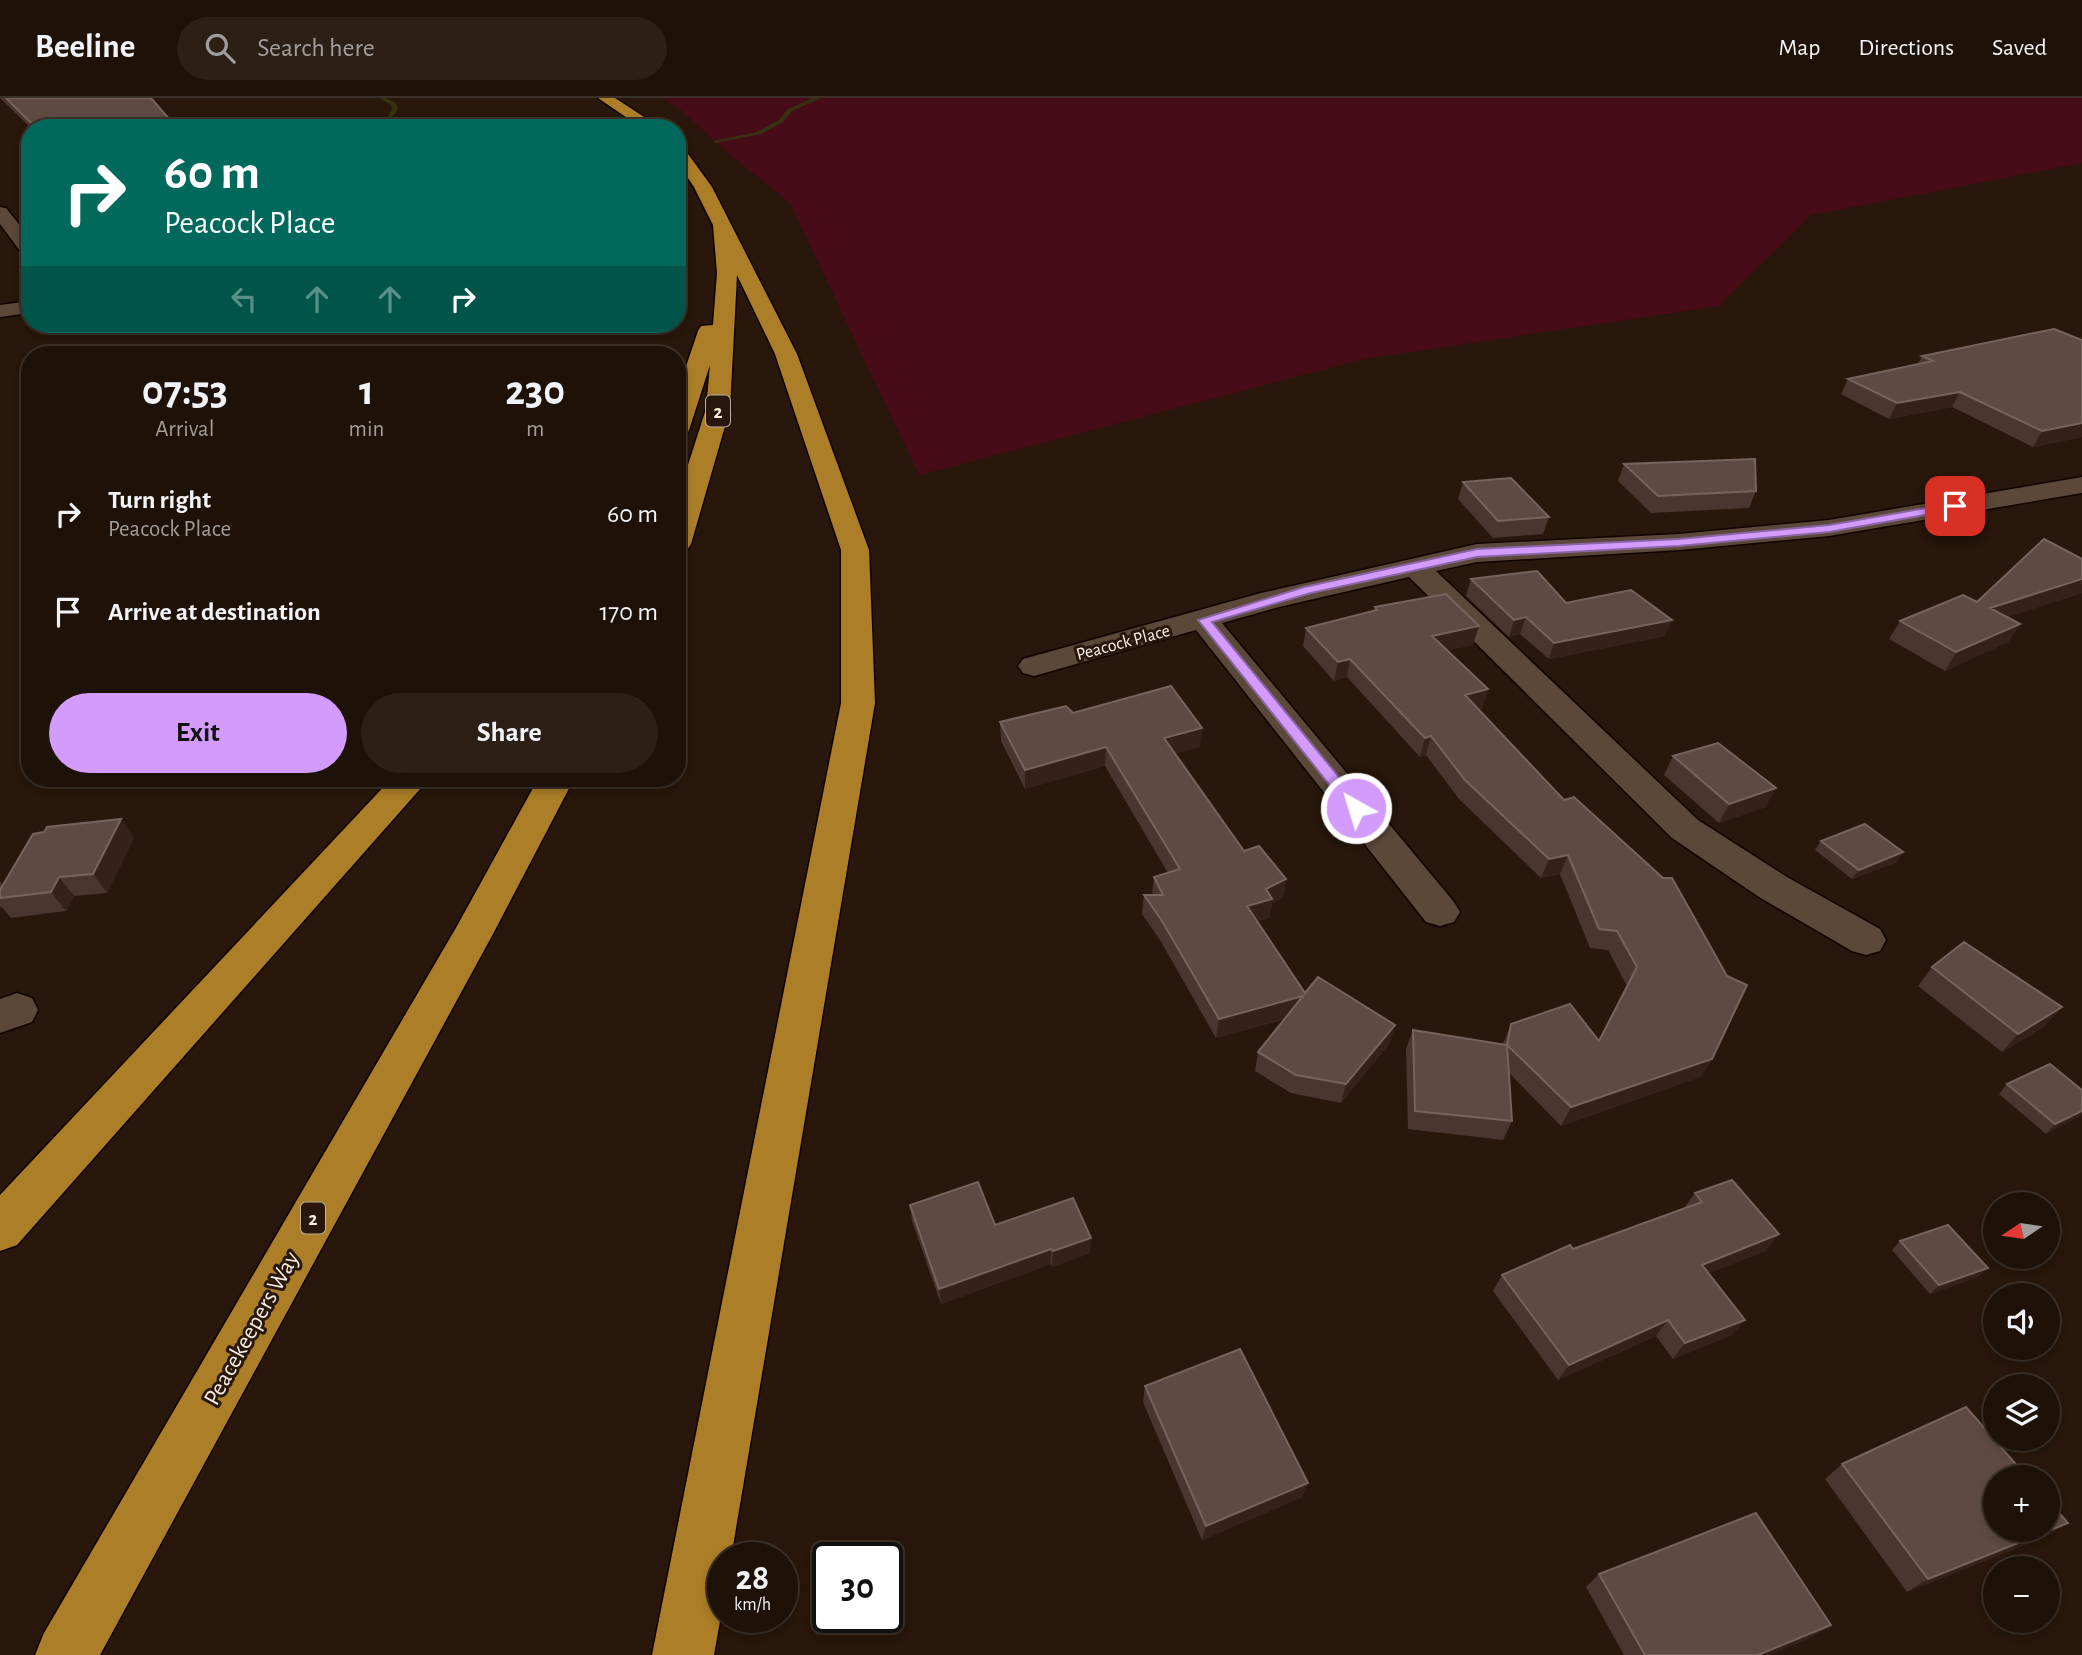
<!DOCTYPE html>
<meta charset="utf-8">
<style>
body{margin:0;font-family:"Alegreya Sans",sans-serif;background:#2b1f16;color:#f1f3f6;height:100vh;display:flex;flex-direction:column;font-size:26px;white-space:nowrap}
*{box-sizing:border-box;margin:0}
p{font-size:23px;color:#a19d9c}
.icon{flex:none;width:38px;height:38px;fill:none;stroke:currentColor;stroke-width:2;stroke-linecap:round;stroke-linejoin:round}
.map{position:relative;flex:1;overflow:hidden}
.details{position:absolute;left:21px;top:248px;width:665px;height:441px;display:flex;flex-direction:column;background:#1e1108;border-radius:28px;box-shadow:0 4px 10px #0003,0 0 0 2px #3c3129}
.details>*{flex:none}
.banner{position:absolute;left:21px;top:21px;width:665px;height:214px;border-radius:28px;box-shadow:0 4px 10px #0003,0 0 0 2px #3c3129;background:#00695c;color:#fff;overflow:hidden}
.needle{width:46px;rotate:257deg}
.tools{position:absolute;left:1983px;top:1094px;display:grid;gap:14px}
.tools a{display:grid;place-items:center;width:77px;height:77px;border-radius:50%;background:#1e1108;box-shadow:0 4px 10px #0003,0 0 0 2px #3c3129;font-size:35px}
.speed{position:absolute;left:707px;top:1444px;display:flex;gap:14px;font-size:35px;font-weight:700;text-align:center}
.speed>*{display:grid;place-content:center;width:91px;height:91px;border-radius:50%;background:#1e1108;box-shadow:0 4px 10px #0003,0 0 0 2px #3c3129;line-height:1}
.speed small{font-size:18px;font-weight:400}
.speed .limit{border:4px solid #111;border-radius:10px;background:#fff;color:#111}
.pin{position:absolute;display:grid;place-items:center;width:60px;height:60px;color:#fff;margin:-30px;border-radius:14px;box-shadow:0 4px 10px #0006}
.me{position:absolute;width:77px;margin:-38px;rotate:321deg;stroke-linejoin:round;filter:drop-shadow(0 0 5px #0008)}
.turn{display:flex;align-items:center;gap:24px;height:147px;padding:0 28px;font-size:32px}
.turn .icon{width:91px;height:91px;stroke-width:2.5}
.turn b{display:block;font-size:49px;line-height:60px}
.lanes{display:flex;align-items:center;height:66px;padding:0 28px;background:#0003;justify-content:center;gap:35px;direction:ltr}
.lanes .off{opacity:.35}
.eta{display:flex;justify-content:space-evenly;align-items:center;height:119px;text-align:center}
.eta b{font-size:42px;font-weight:700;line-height:49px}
.action{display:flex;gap:14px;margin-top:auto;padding:14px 28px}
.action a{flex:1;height:80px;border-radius:42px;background:#d39cfc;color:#111;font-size:28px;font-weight:700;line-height:80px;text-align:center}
.action a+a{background:#2b1f16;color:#f1f3f6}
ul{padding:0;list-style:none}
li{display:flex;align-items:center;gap:21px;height:98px;padding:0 28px}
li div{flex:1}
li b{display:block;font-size:26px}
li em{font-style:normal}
header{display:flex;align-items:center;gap:42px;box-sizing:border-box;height:98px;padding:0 35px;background:#1e1108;border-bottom:2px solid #3c3129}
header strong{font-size:33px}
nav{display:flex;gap:38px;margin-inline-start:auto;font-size:24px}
.search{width:490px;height:63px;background:#2b1f16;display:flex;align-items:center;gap:18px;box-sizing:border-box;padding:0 24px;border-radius:38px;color:#a19d9c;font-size:26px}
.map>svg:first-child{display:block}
.green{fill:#480c18}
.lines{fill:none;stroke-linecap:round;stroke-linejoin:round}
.stream{fill:#353111;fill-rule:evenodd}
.minor-casing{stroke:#100300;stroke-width:3}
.highway-casing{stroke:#100300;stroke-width:3}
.minor{fill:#5b4839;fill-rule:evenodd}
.highway{fill:#ab7e27;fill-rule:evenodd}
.wall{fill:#4b362f}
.shaded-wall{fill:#352118}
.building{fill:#5e4a42;stroke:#76635c;stroke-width:2}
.route{fill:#d39cfc;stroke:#8965a4;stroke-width:2}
.labels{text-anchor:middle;stroke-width:6;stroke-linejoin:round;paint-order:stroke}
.far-street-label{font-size:18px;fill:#faeee5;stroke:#28170a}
.shield{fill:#28170a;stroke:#bbaea3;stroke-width:2}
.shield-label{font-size:19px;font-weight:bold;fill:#faeee5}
.near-street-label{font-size:24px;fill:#faeee5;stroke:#28170a}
</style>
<header>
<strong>Beeline</strong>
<div class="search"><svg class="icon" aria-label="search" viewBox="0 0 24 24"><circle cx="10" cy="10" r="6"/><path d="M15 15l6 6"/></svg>Search here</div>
<nav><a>Map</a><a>Directions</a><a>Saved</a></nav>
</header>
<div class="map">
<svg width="2082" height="1557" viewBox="0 0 2082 1557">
<rect width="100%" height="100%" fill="#28170a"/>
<path class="green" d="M662,0h1420v65l-271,52 -92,91 -355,53 -445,116 -129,-272 -61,-49 -47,-43z"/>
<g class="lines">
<path class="stream" d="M379,0h7l10,5 2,6c-7,12 -19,19 -34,19l24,-11 4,-8 -1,-4z
M813,0h8l-29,13 -9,11 -22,12 -45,9 -3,-2 44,-9 22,-12 9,-11z"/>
<g class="minor-casing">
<path id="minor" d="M0,109l6,1 24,30v19l-7,-2 -23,-31z
M30,203v12l-30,4v-12z
M2082,379v16l-253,43 -150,14 -202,12 -41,9 262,249 89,57 93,52 6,11 -6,11 -14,4 -14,-4 -93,-54 -87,-59 -263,-261 -130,30 -57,16 232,279 6,10 -6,10 -14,4 -14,-4 -230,-292 -162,46 -11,-3 -5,-7 5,-7 238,-66 216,-49 202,-10 150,-14z
M17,895l15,5 6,12 -6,12 -32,11v-34z"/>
</g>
<g class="highway-casing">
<path id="highway" d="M598,0h17l46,30h-19z
M677,47l6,2 29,40 85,167 72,196 6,153 -144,855h-8v46l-9,51h-62l189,-952v-153l-66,-196 -38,-79 -7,134 -39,135 -4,6 -10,2v-53l29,-90 4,-44 -21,65 -3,5 -9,2v-44l21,-62 3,-5 12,-1 4,-52 -4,-48 -19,-38 -17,-25z
M391,681h38l-412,466 -17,6v-56z
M538,681h36l-81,155 -393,721h-65l9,-22 413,-707z"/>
</g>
<use href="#minor" class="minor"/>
<use href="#highway" class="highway"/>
</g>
<path class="wall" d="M0,0h151l26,30h-146z
M2082,242v97l-49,10 -81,-40 -63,12 -48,-25 7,-15 70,-15 4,-8z
M1624,366l132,27 -7,17 -98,5 -33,-32z
M1463,384l86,35 -6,17 -50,4 -35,-39z
M2082,461v34l-75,24 13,7 -12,18 -63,29 -56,-32 11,-18 77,-19z
M1471,481l95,24 99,33 -116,23 -29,-25 -11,3 -43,-41z
M1375,509l98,38 -26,5 41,39 -6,19 -4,1 234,350 -12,18 -139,49 -52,-53 3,48 -9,19 -95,-11 -2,-80 7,-19 90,14 8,-20 88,17 28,-55 -19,-36 -18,-2 -30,-74 -19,4 -82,-79 -33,-44 -6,2 -73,-80 -13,4 -31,-35 3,-18 68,-17z
M1073,615l127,34 -25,6 69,98 42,28 -3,19 -11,5 -3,15 -12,3 48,72 90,32 -6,19 -48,59 -50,-10 -36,-22 3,-19 27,-33 -69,19 -56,-98 -18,-26 2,-19h8l2,-18 14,-4 -63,-107 -80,23 -24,-48 -1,-19z
M1673,658l103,32 -11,19 -46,16 -55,-48z
M44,734l90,6 -27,55 -33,3 -8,15 -55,7 -10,-12 -1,2v-27l3,4z
M1821,743l76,21 -45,17 -37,-29z
M1932,869l113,59 -43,26 -84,-66z
M2007,986l75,31 -36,19 -47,-40z
M1695,1095l84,41 -14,17 -56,22 36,47 -13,15 -59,24 -17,-23 -98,44 -65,-89 9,-16 182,-67z
M910,1107l85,20 95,28 -38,14 -1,-3 -110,40 -29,-83z
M1900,1143l78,36 -48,17 -38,-44z
M1145,1288l157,111 -100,43 -59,-138z
M1842,1366l226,59 -24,14 -137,55 -82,-113z
M1599,1476l232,51 -19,12 -43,18h-145l-38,-68z"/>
<path class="shaded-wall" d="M35,24l3,6h-4l-3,-5z
M1960,294l-8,15 -63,12 8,-16z
M2082,325v14l-49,10 9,-16z
M2082,481v14l-104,34 12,-19z
M1526,519l-6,17 -11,3 5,-17z
M1672,522l-7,16 -116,23 5,-16z
M2020,526l-12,18 -63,29 11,-19z
M1479,528l-6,19 -46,10 5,-19z
M1350,561l-3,18 -13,4 4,-19z
M1488,591l-6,19 -22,6 5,-19z
M1202,630l-2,19 -37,10 1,-19z
M1431,638l-5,19 -6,2 5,-19z
M1106,649l-1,19 -80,23v-19z
M1776,690l-11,19 -46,16 10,-19z
M121,721l13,19 -27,55 -14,-19z
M1903,754l-6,10 -45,17 7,-9z
M1568,757l-8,19 -19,4 8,-19z
M59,779l15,19 -8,15 -15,-19z
M1286,781l-3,19 -11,5 -3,15 -25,7 3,-19 19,-17z
M1303,898l-5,19 -82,23 3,-19z
M2062,909l-17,19 -43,26 16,-18z
M1395,927l-6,19 -48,59 5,-19z
M1712,961l-12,18 -139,49 10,-19z
M2082,1013v4l-36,19 9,-10z
M1779,1136l-14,17 -75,30 12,-16z
M1091,1140l-1,15 -38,14 1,-16z
M1051,1151v15l-110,40 -2,-15z
M1988,1170l-10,9 -48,17 9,-9z
M1668,1222l-12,16 -98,44 11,-15z
M1745,1222l-13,15 -59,24 12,-16z
M1308,1385l-6,14 -100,43 4,-14z
M2068,1425l-24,14 -137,55 21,-13z
M1831,1527l-19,12 -43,18h-11z"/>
<path class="building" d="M6,0h145l26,30h-137l-5,-6 -4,1z
M2054,231l28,11v83l-40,8 -82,-39 -63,11 -49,-24 85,-18 -11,-5z
M1755,361l1,32 -98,5 -34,-32z
M1511,380l38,39 -51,4 -35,-39z
M2044,441l38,20v20l-92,29 30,16 -64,28 -56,-31 63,-26 14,7z
M1537,473l29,32 65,-13 41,30 -118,23 -28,-26 -12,3 -43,-41z
M1446,496l33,32 -47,10 56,53 -23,6 99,105 10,-3 89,81h9l55,98 20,9 -35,74 -141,48 -64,-62 4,-21 59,-20 29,37 38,-74 -20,-36 -18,-2 -31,-74 -19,4 -84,-79 -34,-44 -6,2 -75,-79 -12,3 -32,-34 71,-18 -2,-3z
M1171,588l31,42 -38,10 80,113 15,-5 27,33 -20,10 6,10 -25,7 58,87 13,-16 77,48 -49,59 -50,-9 -38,-23 45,-56 -84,23 -57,-98 -18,-26h19l-9,-18 26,-8 -74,-122 -81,23 -25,-48 66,-16 7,7z
M1718,645l58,45 -47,16 -56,-48z
M121,721l-28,55 -34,3 -8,15 -51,6v-8l33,-56 11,-2 3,-5z
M1865,726l38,28 -44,18 -38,-29z
M1964,844l98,65 -44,27 -86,-67z
M1413,932l94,15 5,76 -97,-10z
M2050,966l32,26v21l-27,13 -48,-40z
M1732,1082l47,54 -77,31 43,55 -60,23 -17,-23 -99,45 -67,-90 68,-30 3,4 129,-47 -7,-9z
M978,1084l17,43 78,-27 18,40 -38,13 -2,-2 -112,40 -29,-84z
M1948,1127l40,43 -49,17 -39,-44z
M1240,1251l68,134 -102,43 -61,-140z
M1966,1309l61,70h-32v53h53v-30l20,23 -140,56 -86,-115z
M1756,1415l75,112 -73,30h-113l-46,-81z"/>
<path class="route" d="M1955,405l6,3 -2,3 -130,23 -150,14 -202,11 -166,36 -99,29 149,182 2,4 -2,4h-10l-153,-192 106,-33 173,-38 202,-10 150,-14z"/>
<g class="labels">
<g class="far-street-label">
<text transform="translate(1123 544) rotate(-15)" y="6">Peacock Place</text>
</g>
<g class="shield">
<rect x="706" y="297.5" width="24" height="31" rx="5"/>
<rect x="301" y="1104.5" width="24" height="31" rx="5"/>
</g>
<g class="shield-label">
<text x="718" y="320">2</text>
<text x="313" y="1127">2</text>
</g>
<g class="near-street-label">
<text transform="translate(251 1230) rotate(-61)" y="8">Peacekeepers Way</text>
</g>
</g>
</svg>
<div class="tools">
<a><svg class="needle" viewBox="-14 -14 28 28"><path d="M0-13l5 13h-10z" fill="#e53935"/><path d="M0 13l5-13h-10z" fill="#a19d9c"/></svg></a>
<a><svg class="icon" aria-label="sound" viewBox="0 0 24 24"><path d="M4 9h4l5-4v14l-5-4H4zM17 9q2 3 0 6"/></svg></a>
<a><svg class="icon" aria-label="layers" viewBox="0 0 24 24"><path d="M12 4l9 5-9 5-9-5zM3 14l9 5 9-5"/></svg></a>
<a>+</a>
<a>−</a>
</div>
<div class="speed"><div>28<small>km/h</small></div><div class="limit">30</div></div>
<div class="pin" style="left:1955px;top:408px;background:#d93025"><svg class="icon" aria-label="arrive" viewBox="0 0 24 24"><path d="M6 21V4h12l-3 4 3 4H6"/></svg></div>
<svg class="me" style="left:1356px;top:710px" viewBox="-20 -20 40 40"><circle r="17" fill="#d39cfc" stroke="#fff" stroke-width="3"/><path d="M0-11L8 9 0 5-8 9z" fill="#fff"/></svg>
<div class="banner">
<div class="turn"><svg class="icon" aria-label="right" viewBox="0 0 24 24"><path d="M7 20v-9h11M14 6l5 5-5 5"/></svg><div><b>60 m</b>Peacock Place</div></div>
<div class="lanes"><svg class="icon off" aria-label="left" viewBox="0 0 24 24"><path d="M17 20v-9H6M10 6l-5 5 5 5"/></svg><svg class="icon off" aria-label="ahead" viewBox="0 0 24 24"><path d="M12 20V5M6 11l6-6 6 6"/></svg><svg class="icon off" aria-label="ahead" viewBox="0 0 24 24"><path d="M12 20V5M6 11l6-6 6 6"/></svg><svg class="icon" aria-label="right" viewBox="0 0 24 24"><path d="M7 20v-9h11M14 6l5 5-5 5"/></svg></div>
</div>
<section class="details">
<div class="eta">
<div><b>07:53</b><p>Arrival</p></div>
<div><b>1</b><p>min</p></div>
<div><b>230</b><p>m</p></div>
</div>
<ul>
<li><svg class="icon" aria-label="right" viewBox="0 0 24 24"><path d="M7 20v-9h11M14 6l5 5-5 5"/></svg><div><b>Turn right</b><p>Peacock Place</p></div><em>60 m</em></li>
<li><svg class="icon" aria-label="arrive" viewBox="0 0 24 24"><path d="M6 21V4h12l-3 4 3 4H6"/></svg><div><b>Arrive at destination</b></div><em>170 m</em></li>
</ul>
<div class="action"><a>Exit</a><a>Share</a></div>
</section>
</div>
